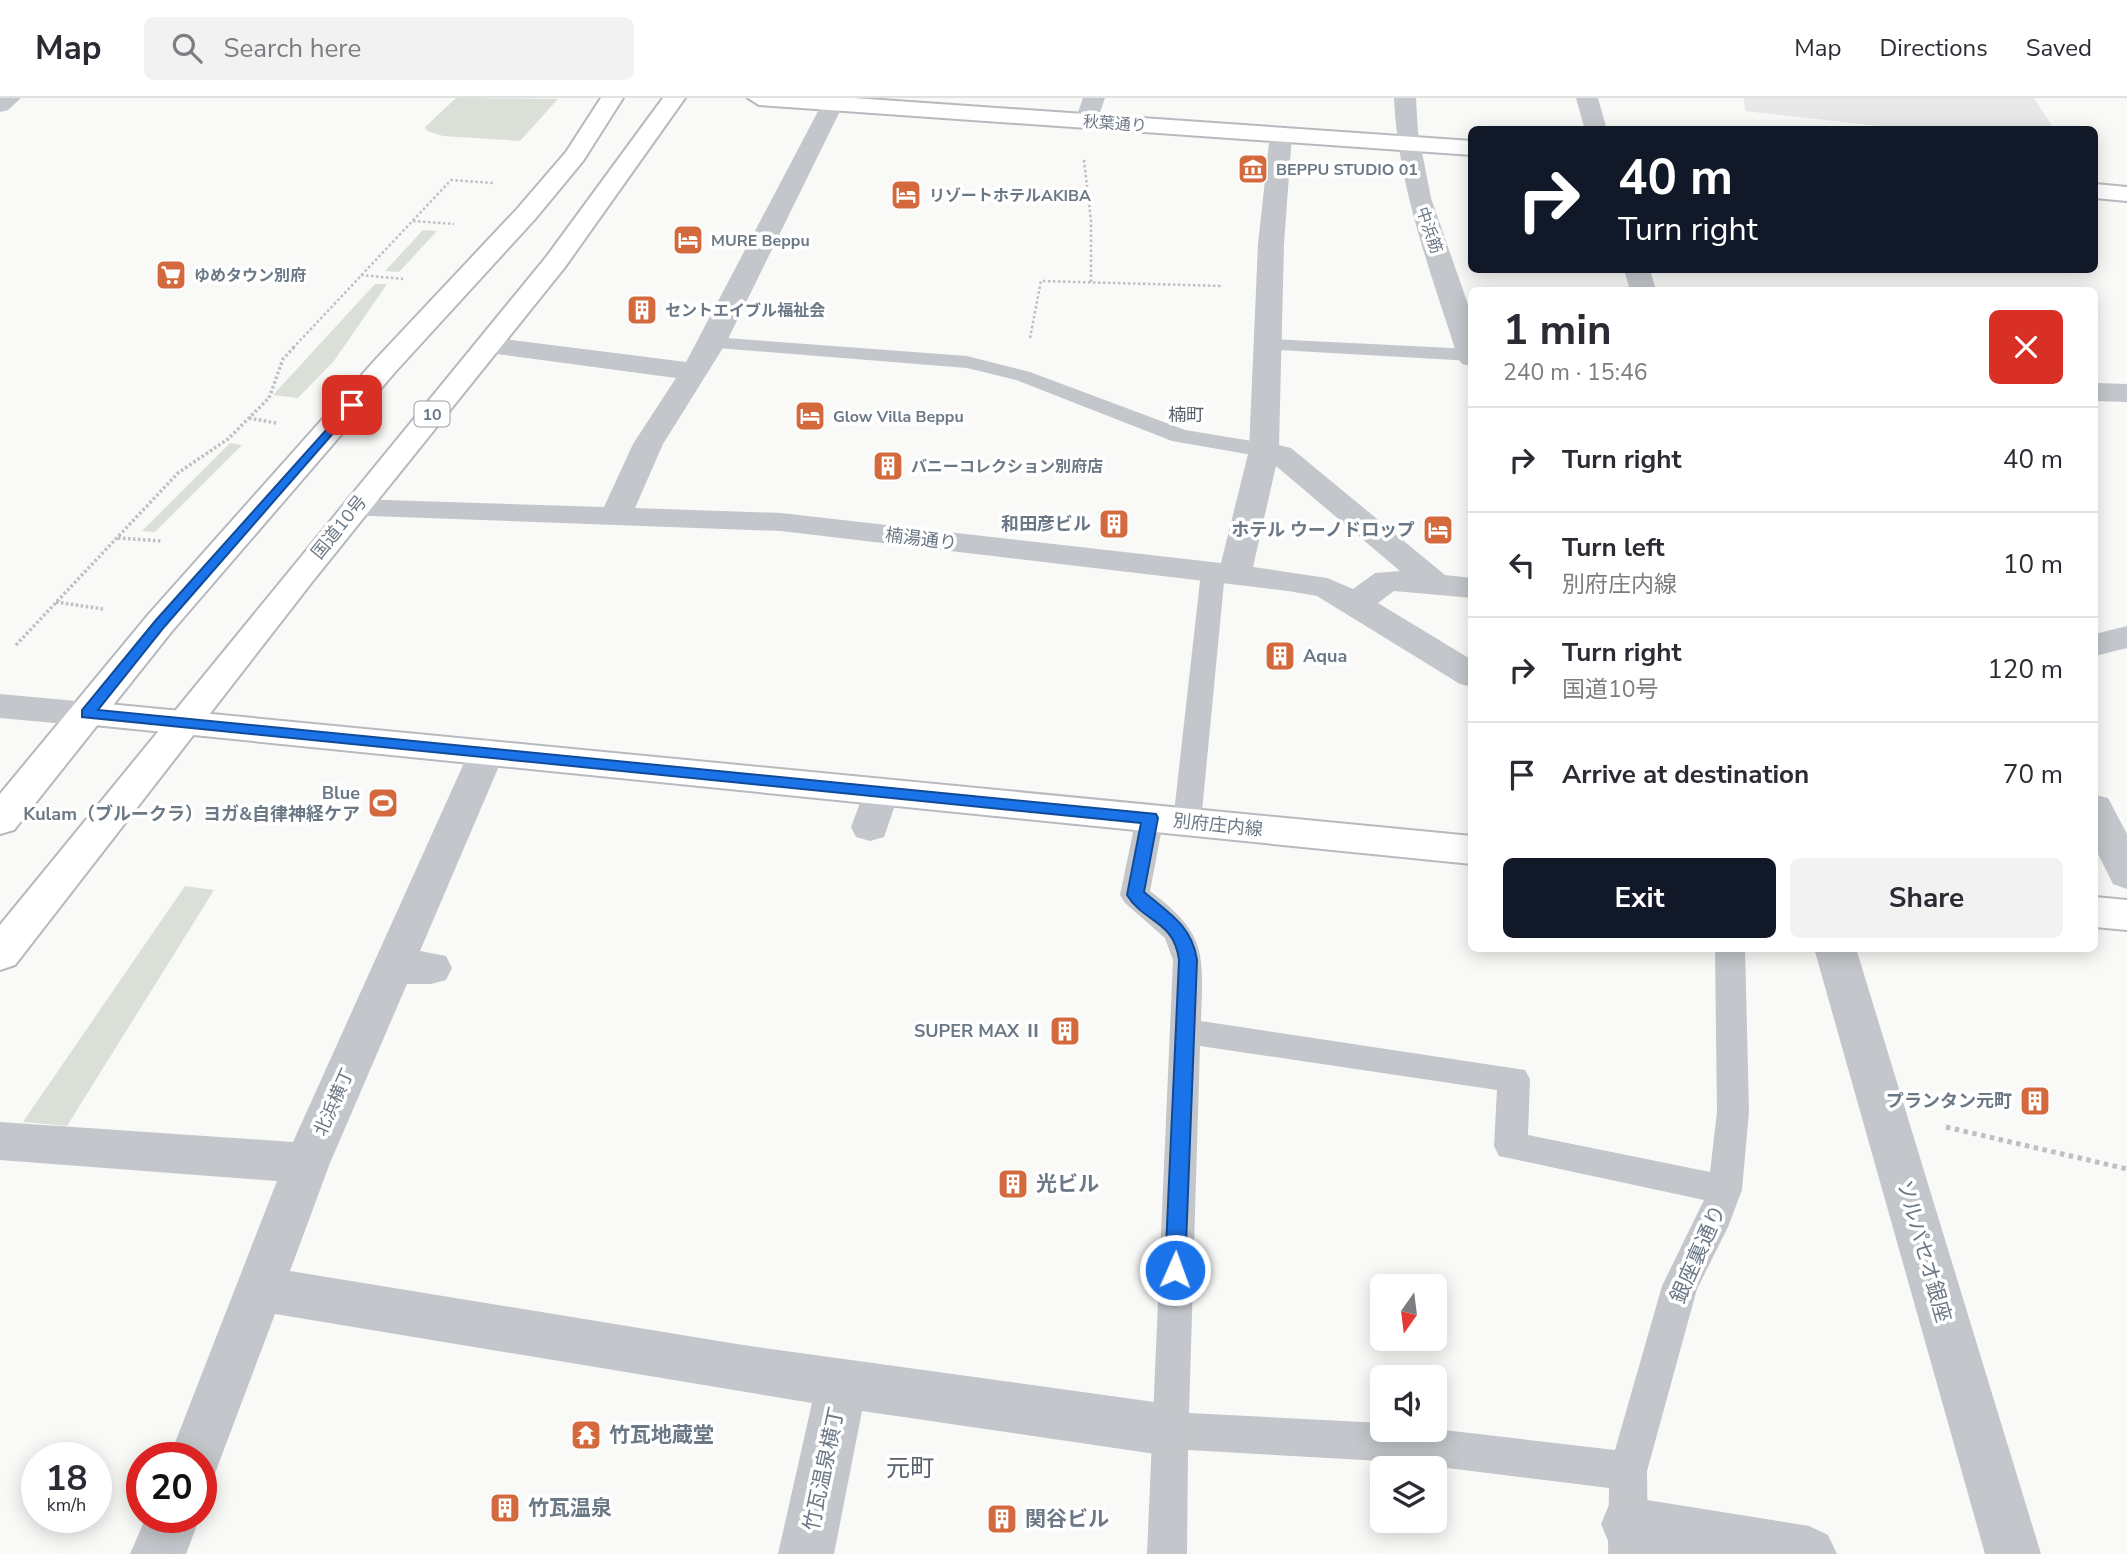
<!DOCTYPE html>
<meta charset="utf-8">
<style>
body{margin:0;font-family:"Nunito Sans","Noto Sans JP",sans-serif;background:#f2f2f3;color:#2b2b33;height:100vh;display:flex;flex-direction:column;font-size:26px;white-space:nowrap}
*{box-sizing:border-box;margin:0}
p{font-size:23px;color:#7c7c81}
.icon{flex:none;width:38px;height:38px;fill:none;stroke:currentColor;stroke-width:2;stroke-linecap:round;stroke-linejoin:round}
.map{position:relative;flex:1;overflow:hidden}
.sheet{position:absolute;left:1468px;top:189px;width:630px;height:665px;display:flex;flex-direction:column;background:#fff;border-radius:10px;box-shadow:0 4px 18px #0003}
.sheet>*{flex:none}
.banner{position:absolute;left:1468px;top:28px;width:630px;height:147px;border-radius:10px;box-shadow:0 4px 18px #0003;background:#111827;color:#fff;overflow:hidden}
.needle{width:46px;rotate:194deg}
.buttons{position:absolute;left:1370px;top:1176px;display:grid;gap:14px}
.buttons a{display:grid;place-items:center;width:77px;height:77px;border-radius:10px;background:#fff;box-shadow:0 4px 18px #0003;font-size:35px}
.speed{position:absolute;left:21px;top:1344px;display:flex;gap:14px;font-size:35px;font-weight:700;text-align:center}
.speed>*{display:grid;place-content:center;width:91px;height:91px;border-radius:50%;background:#fff;box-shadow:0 4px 18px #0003;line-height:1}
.speed small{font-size:18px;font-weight:400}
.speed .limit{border:10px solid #d22;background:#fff;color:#111}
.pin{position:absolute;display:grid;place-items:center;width:60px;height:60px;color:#fff;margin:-30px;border-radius:14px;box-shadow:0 4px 10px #0006}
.me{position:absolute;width:77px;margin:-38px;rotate:2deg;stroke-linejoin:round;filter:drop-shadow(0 0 5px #0008)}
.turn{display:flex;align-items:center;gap:24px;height:147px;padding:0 35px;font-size:32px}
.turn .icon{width:91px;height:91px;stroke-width:2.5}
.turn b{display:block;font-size:49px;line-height:60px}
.round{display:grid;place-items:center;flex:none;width:74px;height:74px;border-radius:10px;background:#f2f2f3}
.overview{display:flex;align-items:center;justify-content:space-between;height:119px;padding:0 35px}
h1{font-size:42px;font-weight:700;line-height:52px}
.action{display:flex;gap:14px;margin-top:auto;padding:14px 35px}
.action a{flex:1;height:80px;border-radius:10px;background:#111827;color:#fff;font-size:28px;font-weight:700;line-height:80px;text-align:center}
.action a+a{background:#f2f2f3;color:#2b2b33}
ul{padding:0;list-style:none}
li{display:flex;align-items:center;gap:21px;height:105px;padding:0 35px;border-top:2px solid #e1e1e2}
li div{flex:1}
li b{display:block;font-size:26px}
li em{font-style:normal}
header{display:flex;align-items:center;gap:42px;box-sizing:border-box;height:98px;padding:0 35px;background:#fff;border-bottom:2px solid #e1e1e2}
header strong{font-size:33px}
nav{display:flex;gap:38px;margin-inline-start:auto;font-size:24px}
.search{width:490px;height:63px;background:#f2f2f3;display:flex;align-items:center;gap:18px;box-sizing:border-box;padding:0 24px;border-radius:10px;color:#7c7c81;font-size:26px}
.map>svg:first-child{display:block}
.built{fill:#e7e8e7}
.green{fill:#dadfd8}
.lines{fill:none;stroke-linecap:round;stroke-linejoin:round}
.secondary-casing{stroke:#b6babe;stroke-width:4}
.primary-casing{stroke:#b7babe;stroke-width:4}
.highway-casing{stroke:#b6b9bc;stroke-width:4}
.path-far2{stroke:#bdbfc2;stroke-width:2.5;stroke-dasharray:2.5 2.5;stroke-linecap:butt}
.path-far1{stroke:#bdbfc2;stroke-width:3.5;stroke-dasharray:2.5 2.5;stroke-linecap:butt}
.path{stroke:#bdbfc2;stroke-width:5;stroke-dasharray:4.5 4.5;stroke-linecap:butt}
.lane{fill:#c3c6ca;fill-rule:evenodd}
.street{fill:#c3c6ca;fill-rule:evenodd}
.secondary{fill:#fff;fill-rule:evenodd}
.primary{fill:#fff;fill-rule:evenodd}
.highway{fill:#fff;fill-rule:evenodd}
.route{fill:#1a73e8;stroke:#114b97;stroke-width:2}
.labels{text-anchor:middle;stroke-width:7;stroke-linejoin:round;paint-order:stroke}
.far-street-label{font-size:16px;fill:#6b7885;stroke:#fff}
.far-poi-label{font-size:16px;font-weight:bold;fill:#6b7885;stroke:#fff;text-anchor:start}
.shield{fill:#fff;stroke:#97a0aa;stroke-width:2}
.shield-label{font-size:16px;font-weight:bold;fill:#6b7885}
.far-quarter-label{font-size:18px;fill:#58616b;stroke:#fff}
.poi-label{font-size:18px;font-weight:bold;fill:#6b7885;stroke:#fff;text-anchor:end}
.street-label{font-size:18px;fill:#6b7885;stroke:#fff}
.near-poi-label{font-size:21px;font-weight:bold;fill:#6b7885;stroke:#fff;text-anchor:start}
.near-street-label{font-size:21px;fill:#6b7885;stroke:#fff}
.near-quarter-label{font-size:24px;fill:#58616b;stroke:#fff}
</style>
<header>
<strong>Map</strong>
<div class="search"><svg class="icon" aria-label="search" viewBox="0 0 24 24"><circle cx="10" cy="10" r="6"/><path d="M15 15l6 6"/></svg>Search here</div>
<nav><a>Map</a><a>Directions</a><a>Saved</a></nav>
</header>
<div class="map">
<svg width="2127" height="1456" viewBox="0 0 2127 1456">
<rect width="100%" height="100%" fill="#f9f9f7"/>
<path class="built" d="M1744,0h290l20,31h-148l-161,-18z"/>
<path class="green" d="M456,0l102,1 -38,42 -77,-5 -16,-5 -2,-4z
M423,132l14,1 -38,41 -14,-1z
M375,186h12l-53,77 -36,37 -25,-3z
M230,345l12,2 -87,87 -13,-1z
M185,788l29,4 -147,236 -44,-4z"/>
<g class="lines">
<g class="secondary-casing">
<path id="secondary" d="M748,0h105l619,43v14l-713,-50z
M2095,86l32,3v14l-32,-3z"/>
</g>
<g class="primary-casing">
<path id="primary" d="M87,604l1385,134v28l-1398,-141 -5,-9 5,-9z
M2095,799l32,3v30l-32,-3z"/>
</g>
<g class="highway-casing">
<path id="highway" d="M601,0h22l-40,63 -48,58 -139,152 -224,260 -158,199 -14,4v-40l148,-179 228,-256 141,-150 49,-57z
M663,0h22l-120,169 -253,315 -297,383 -15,5v-45l547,-669z"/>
</g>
<path class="path-far2" d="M1084,62l7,61v61
M413,123l41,3
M361,177l42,4
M1030,240l11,-57 182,5
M293,250l158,-168 42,3"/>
<path class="path-far1" d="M249,320l27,5
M118,440l43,3
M56,504l47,7
M16,547l162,-172 50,-34 41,-41 14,-39 12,-13"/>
<path class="path" d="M1946,1029l181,42"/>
<path class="lane" d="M712,239l255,19 63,16 155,58 79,13 11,7 -11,7 -92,-16 -156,-61 -49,-12 -262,-21 -3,-4 3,-4z
M1268,241l203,10 1,12 -211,-12 -3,-4z
M1213,467l8,2 4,5 -24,250 -4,7 -10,3 -10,-3 -4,-7 28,-250 4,-5z
M1150,710l10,3 4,7 -14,73c58,44 53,62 51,130l324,49 5,9 -2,56 182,37 7,-60 -2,-164h30l4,164 -7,78 -14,37 -31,62 -50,182 1,83h-40l1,-66 -210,-26 -211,-12 -1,104h-40l26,-594 -8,-22 -40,-35 -5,-8 16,-77 4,-7zM1200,948l297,44 -3,56 5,10 205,44 -42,86 -47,164 -180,-21 -53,1v-7l-193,-10z"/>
<path class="street" d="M0,0h21l-13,12 -8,2z
M825,0h16l3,5 -118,240 -63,101 -28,64 146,5 440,50 28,-113 9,-206 12,-110 11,-7 11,7 -8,110 -5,201 12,3 154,127 27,3v20l-78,-7 -16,12 94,57v27l-12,-3 -143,-88 -29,-5 -507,-60 -437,-16 -5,-7 5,-7 11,-2 249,8 29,-63 43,-66 -187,-25 -10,-2 -4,-6 4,-6 10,-2 197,25zM1276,368l124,105 -25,2 -22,16 -26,-11 -74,-11z
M1083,0h22l-8,23 -11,7 -11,-7z
M1394,0h22l2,34 13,66 41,118v50l-10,-2 -4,-6c-27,-86 -60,-169 -64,-260z
M1576,0h22l9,32h-22z
M1624,172h26l6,20h-26z
M2095,285l32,1v18l-32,-1z
M2127,528v22l-32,8v-22z
M0,596l87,8 13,3 5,9 -5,9 -13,3 -87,-8z
M487,641l13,4 5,9 -85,199 26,5 6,12 -6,12 -15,4h-24l-77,179 -40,108 453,74 426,59 18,8 8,18 -8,18 -18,8 -307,-45 -28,143h-56l34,-151 -537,-89 -61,162 -13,6v-24h-32l108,-277 -277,-21v-38l293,20 176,-390 5,-9z
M881,680l13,4 6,9 -16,46 -14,4 -14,-4 -5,-10 17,-45z
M2095,697l13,3 19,36v55l-14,-5 -18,-36z
M1814,850h42l185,606h-56z
M1628,1399l181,29 19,9 9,19h-192l-36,-11 -8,-19 8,-19z
M146,1419h54l-14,37h-56z"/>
<use href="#secondary" class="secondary"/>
<use href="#primary" class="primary"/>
<use href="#highway" class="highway"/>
</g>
<path class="route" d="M352,303l6,4 -2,2 -191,219 -67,84 1058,104 2,4 -14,74c25,21 48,34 53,68l-12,310 -3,7 -7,3 -7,-3 -3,-7 14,-310c-5,-40 -35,-37 -52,-65l14,-72 -1059,-106v-7l74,-90z"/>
<defs>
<g id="museum-square" transform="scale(1.575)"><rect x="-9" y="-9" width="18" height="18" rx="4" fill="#d3693c" stroke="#fff"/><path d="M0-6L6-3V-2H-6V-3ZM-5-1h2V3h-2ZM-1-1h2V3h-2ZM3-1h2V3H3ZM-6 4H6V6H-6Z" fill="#fff"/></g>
<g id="hotel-square" transform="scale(1.575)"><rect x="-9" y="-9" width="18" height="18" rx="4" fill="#d3693c" stroke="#fff"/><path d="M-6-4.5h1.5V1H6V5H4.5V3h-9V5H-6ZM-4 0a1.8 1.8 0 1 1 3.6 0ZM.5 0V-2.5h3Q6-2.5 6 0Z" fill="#fff"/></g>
<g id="supermarket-square" transform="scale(1.575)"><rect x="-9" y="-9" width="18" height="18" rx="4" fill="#d3693c" stroke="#fff"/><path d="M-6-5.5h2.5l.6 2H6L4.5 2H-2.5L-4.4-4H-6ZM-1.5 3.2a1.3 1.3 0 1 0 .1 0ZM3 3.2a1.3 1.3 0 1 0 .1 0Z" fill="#fff"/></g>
<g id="building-square" transform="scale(1.575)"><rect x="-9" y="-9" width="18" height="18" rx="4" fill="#d3693c" stroke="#fff"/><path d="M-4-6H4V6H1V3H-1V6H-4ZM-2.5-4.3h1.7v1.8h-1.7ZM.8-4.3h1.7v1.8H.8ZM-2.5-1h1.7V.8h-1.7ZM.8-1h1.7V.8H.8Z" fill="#fff"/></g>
<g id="stadium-square" transform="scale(1.575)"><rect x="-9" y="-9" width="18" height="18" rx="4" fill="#d3693c" stroke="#fff"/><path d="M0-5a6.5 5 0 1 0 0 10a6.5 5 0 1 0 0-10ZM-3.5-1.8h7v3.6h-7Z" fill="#fff"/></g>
<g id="temple-square" transform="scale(1.575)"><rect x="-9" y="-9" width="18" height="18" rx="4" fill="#d3693c" stroke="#fff"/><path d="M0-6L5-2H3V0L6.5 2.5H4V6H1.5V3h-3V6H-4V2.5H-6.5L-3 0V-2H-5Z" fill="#fff"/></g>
</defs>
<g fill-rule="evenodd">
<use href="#museum-square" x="1253" y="71"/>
<use href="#hotel-square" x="906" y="97"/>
<use href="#hotel-square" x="688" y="142"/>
<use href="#supermarket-square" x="171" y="177"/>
<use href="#building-square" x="642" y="212"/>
<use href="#hotel-square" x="810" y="318"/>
<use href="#building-square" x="888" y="368"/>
<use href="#building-square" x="1114" y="426"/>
<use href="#hotel-square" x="1438" y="432"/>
<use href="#building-square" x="1280" y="558"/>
<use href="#stadium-square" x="383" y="705"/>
<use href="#building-square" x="1065" y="933"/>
<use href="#building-square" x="2035" y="1003"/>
<use href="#building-square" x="1013" y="1086"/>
<use href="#temple-square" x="586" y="1337"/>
<use href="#building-square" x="505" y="1410"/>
<use href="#building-square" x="1002" y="1421"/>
</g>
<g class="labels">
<g class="far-street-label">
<text transform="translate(1115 25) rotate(4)" y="6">秋葉通り</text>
<text transform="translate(1430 132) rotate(71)" y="6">中浜筋</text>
</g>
<g class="far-poi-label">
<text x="1276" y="77">BEPPU STUDIO 01</text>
<text x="929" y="103">リゾートホテルAKIBA</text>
<text x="711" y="148">MURE Beppu</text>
<text x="194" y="183">ゆめタウン別府</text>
<text x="665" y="218">セントエイブル福祉会</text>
<text x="833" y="324">Glow Villa Beppu</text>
<text x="911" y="374">バニーコレクション別府店</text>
</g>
<rect class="shield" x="414.5" y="303.5" width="35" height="25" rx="5"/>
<g class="shield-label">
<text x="432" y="322">10</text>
</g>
<g class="far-quarter-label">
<text x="1186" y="323">楠町</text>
</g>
<g class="poi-label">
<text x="1091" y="432">和田彦ビル</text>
<text x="1415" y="438">ホテル ウーノドロップ</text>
<text x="1303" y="564" text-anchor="start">Aqua</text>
<text x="360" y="701">Blue<tspan x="360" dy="21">Kulam（ブルークラ）ヨガ&amp;自律神経ケア</tspan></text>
<text x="1042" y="939">SUPER MAX Ⅱ</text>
<text x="2012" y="1009">プランタン元町</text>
</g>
<g class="street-label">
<text transform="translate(339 429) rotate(-51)" y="6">国道10号</text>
<text transform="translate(921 441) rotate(7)" y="6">楠湯通り</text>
<text transform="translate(1218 727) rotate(6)" y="6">別府庄内線</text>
<text transform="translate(334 1004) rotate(-66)" y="6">北浜横丁</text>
</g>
<g class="near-poi-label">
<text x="1036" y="1093">光ビル</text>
<text x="609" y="1344">竹瓦地蔵堂</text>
<text x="528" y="1417">竹瓦温泉</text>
<text x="1025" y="1428">関谷ビル</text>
</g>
<g class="near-street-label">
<text transform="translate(1924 1153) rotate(74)" y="7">ソルパセオ銀座</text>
<text transform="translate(1698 1156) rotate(-66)" y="7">銀座裏通り</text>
<text transform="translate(824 1371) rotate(-78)" y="7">竹瓦温泉横丁</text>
</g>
<g class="near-quarter-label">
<text x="910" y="1378">元町</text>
</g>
</g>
</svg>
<div class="buttons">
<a><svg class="needle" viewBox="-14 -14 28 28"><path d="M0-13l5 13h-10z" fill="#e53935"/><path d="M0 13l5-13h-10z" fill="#7c7c81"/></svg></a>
<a><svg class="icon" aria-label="sound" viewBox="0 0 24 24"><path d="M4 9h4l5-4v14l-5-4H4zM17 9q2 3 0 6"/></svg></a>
<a><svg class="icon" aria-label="layers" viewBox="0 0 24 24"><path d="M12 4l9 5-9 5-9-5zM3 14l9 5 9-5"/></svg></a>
</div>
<div class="speed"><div>18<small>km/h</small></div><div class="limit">20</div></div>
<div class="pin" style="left:352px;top:307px;background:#d93025"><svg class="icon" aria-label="arrive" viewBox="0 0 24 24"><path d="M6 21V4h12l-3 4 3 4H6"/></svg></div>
<svg class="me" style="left:1175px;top:1172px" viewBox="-20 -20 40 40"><circle r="17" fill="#1a73e8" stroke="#fff" stroke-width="3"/><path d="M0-11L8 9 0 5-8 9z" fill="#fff"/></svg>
<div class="banner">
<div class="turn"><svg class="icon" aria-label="right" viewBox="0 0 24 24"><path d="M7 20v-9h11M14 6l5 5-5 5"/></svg><div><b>40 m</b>Turn right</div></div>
</div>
<section class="sheet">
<div class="overview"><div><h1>1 min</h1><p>240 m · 15:46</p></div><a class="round" style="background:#d93025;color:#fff"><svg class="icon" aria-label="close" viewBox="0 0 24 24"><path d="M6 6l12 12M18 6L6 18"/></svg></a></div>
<ul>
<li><svg class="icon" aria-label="right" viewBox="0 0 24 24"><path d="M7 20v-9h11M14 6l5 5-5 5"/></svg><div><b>Turn right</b></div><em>40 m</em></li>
<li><svg class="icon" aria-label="left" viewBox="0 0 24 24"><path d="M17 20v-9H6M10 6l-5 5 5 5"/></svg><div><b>Turn left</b><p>別府庄内線</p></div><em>10 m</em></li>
<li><svg class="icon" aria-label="right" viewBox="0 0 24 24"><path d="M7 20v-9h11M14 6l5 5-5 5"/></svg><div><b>Turn right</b><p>国道10号</p></div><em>120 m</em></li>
<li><svg class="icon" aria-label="arrive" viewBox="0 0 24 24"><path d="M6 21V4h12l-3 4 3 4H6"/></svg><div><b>Arrive at destination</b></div><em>70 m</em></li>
</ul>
<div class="action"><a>Exit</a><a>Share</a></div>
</section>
</div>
